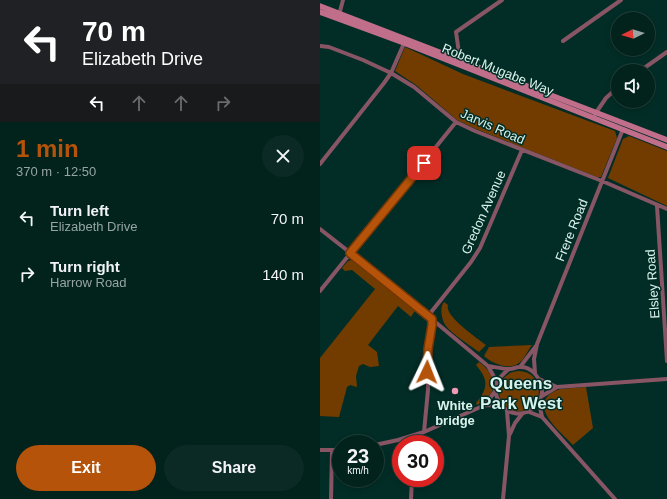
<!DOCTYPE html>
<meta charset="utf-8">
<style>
body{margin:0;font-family:Helvetica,sans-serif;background:#0c2a25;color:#f1f3f6;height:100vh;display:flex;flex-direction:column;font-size:15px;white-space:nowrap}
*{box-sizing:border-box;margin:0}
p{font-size:13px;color:#96a4a3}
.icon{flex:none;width:22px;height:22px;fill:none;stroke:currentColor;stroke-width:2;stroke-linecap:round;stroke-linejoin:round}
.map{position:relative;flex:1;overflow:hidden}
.side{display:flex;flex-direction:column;background:#02221c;width:320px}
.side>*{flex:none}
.hud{background:#202124;color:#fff;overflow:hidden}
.needle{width:26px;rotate:265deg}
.buttons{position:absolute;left:291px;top:12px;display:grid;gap:8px}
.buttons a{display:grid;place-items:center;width:44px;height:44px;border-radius:50%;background:#02221c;box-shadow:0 2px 6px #0003,0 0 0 1px #233f3b;font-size:20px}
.speed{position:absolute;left:12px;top:435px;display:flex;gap:8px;font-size:20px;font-weight:700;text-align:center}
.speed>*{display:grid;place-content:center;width:52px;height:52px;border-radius:50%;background:#02221c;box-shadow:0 2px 6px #0003,0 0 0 1px #233f3b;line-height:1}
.speed small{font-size:10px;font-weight:400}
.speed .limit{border:6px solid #d22;background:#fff;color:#111}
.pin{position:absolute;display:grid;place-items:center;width:34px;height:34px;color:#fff;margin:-17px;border-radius:8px;box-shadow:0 2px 6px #0006}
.me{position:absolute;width:44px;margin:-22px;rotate:2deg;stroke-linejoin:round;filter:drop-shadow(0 0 3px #0008)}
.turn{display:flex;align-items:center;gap:14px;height:84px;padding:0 16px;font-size:18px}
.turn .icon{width:52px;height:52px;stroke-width:2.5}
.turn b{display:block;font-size:28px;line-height:34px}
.lanes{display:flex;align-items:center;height:38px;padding:0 16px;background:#0003;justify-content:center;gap:20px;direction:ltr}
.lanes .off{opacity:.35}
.round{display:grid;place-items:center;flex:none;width:42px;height:42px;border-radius:21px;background:#0c2a25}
.head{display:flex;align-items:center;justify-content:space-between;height:68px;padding:0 16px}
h1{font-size:24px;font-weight:800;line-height:30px;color:#b45309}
.cta{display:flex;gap:8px;margin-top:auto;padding:8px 16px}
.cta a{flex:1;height:46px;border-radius:24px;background:#b45309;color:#fff;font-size:16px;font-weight:800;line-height:46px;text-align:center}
.cta a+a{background:#0c2a25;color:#f1f3f6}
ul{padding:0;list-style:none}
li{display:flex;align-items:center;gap:12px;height:56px;padding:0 16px}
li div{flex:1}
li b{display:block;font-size:15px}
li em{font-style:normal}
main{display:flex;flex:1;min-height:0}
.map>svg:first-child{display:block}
.green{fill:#723c00}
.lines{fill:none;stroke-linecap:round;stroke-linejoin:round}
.street{stroke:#885565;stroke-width:4}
.secondary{stroke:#c06e89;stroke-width:5.5}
.route-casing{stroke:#753606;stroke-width:10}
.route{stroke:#b45309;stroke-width:7}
.poi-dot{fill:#f09ab5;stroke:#022d26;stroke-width:1.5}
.labels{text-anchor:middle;stroke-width:3;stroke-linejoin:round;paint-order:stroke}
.street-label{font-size:13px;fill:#d8f3ec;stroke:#022d26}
.poi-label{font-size:13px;font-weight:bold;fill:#d8f3ec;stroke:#022d26}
.district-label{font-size:17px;font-weight:bold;fill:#d8f3ec;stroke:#022d26}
</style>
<main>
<section class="side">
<div class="hud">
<div class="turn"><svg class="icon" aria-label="left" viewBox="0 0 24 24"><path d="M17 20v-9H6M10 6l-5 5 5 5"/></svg><div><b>70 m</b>Elizabeth Drive</div></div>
<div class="lanes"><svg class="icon" aria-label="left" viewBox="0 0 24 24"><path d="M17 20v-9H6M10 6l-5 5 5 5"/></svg><svg class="icon off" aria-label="ahead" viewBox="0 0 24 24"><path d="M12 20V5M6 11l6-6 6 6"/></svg><svg class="icon off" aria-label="ahead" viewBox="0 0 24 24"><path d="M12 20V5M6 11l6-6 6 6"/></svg><svg class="icon off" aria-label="right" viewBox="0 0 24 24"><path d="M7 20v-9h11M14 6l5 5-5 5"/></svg></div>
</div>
<div class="head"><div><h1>1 min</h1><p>370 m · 12:50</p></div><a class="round"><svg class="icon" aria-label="close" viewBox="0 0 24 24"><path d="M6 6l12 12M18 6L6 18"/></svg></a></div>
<ul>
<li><svg class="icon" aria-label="left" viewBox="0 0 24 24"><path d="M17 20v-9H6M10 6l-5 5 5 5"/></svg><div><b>Turn left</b><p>Elizabeth Drive</p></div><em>70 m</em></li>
<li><svg class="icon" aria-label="right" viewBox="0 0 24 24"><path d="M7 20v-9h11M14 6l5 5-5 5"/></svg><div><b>Turn right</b><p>Harrow Road</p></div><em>140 m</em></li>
</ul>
<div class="cta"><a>Exit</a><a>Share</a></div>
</section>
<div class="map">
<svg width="347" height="499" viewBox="0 0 347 499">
<rect width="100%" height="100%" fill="#022d26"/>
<path class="green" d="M85,47l58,27 152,57 2,7 -16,39h-4l-121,-48 -19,-9 -41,-35 -21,-14z
M309,136l38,15v55l-59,-28 15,-39z
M32,260l5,1 59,48 -5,8 -13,-11 -30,39 9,7 2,14 -9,1 -7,-3 -4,2 -3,10 1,11 -7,-2 -3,2 -8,30 -19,-1v-58l55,-69 -23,-19 -7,1 -3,-3 6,-7z
M124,302l4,3c-4,11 29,33 38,40l-7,7c-8,-6 -27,-18 -33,-26 -4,-5 -7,-18 -2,-24z
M212,345c-4,5 -8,15 -13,18 -11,8 -27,0 -35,-7l5,-9z
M159,362c6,4 14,13 15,21 1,9 -10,19 -17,22l-1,-2c12,-15 13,-23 0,-38z
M179 391a20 20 0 1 1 40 0a20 20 0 1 1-40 0Z
M266,387l7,41 -20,17c-10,-11 -38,-32 -26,-48 3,-4 9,-7 14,-8 8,-1 16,-1 25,-2z"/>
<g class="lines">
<path class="street" d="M19,15l4,-15
M243,41l58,-41
M0,46l9,1 34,13 28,13 23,14 42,35 19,9 127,50 65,28
M140,60l-4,-28 46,-32
M320,71l27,-19
M275,114l11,-16 12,-11
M0,164l64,-81 7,-10 14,-32
M337,206l10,155
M0,229l65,51 103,86 9,16
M0,291l136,-169
M108,316l43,-54 9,-14 42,-98
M168,366c7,1 15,3 22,3 3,0 6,-2 9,-2 11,-1 19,8 22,18 2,6 1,15 -5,19 -3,3 -5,7 -9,8 -18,7 -36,-11 -30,-29 2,-6 7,-10 12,-14
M200,367l16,-21
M215,373l-1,-14 3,-15 86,-215
M219,379l18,8 110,-8
M222,396l15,-9
M219,402l3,15
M165,405l11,-15
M209,412l13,5 73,82
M104,432l4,-42v-41l4,-30
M190,434l5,-11 7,-9
M92,444v-8
M55,445l23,-5 26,-8 61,-27 16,1
M0,450h21
M11,499l1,-48
M91,499l1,-21
M183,499l6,-63 -2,-25"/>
<path class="secondary" d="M0,6l347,134
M0,12l84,31 263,104"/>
</g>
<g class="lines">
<g class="route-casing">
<path id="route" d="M104,163l-74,90 82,66v6l-4,24 -1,23"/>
</g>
<use href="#route" class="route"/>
</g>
<circle class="poi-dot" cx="135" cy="391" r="4"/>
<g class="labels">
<g class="street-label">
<text transform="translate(178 69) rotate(22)" y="5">Robert Mugabe Way</text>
<text transform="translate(173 126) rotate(24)" y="5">Jarvis Road</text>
<text transform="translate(163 212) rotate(-66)" y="5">Gredon Avenue</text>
<text transform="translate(251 230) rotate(-68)" y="5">Frere Road</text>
<text transform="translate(332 284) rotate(-94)" y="5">Elsley Road</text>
</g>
<g class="poi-label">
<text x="135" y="410">White<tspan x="135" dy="15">bridge</tspan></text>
</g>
<g class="district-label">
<text x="201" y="389">Queens<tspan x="201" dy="20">Park West</tspan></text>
</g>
</g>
</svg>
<div class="buttons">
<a><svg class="needle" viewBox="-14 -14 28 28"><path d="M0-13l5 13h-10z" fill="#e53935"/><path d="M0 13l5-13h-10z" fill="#96a4a3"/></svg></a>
<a><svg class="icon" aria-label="sound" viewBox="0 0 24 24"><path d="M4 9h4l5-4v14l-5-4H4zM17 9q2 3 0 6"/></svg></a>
</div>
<div class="speed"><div>23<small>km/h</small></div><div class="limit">30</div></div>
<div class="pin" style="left:104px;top:163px;background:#d93025"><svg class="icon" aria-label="arrive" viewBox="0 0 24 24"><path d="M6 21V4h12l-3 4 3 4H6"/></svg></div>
<svg class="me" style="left:107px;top:372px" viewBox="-20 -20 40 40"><path d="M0-17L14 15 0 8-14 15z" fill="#b45309" stroke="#fff" stroke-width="4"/></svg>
</div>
</main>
